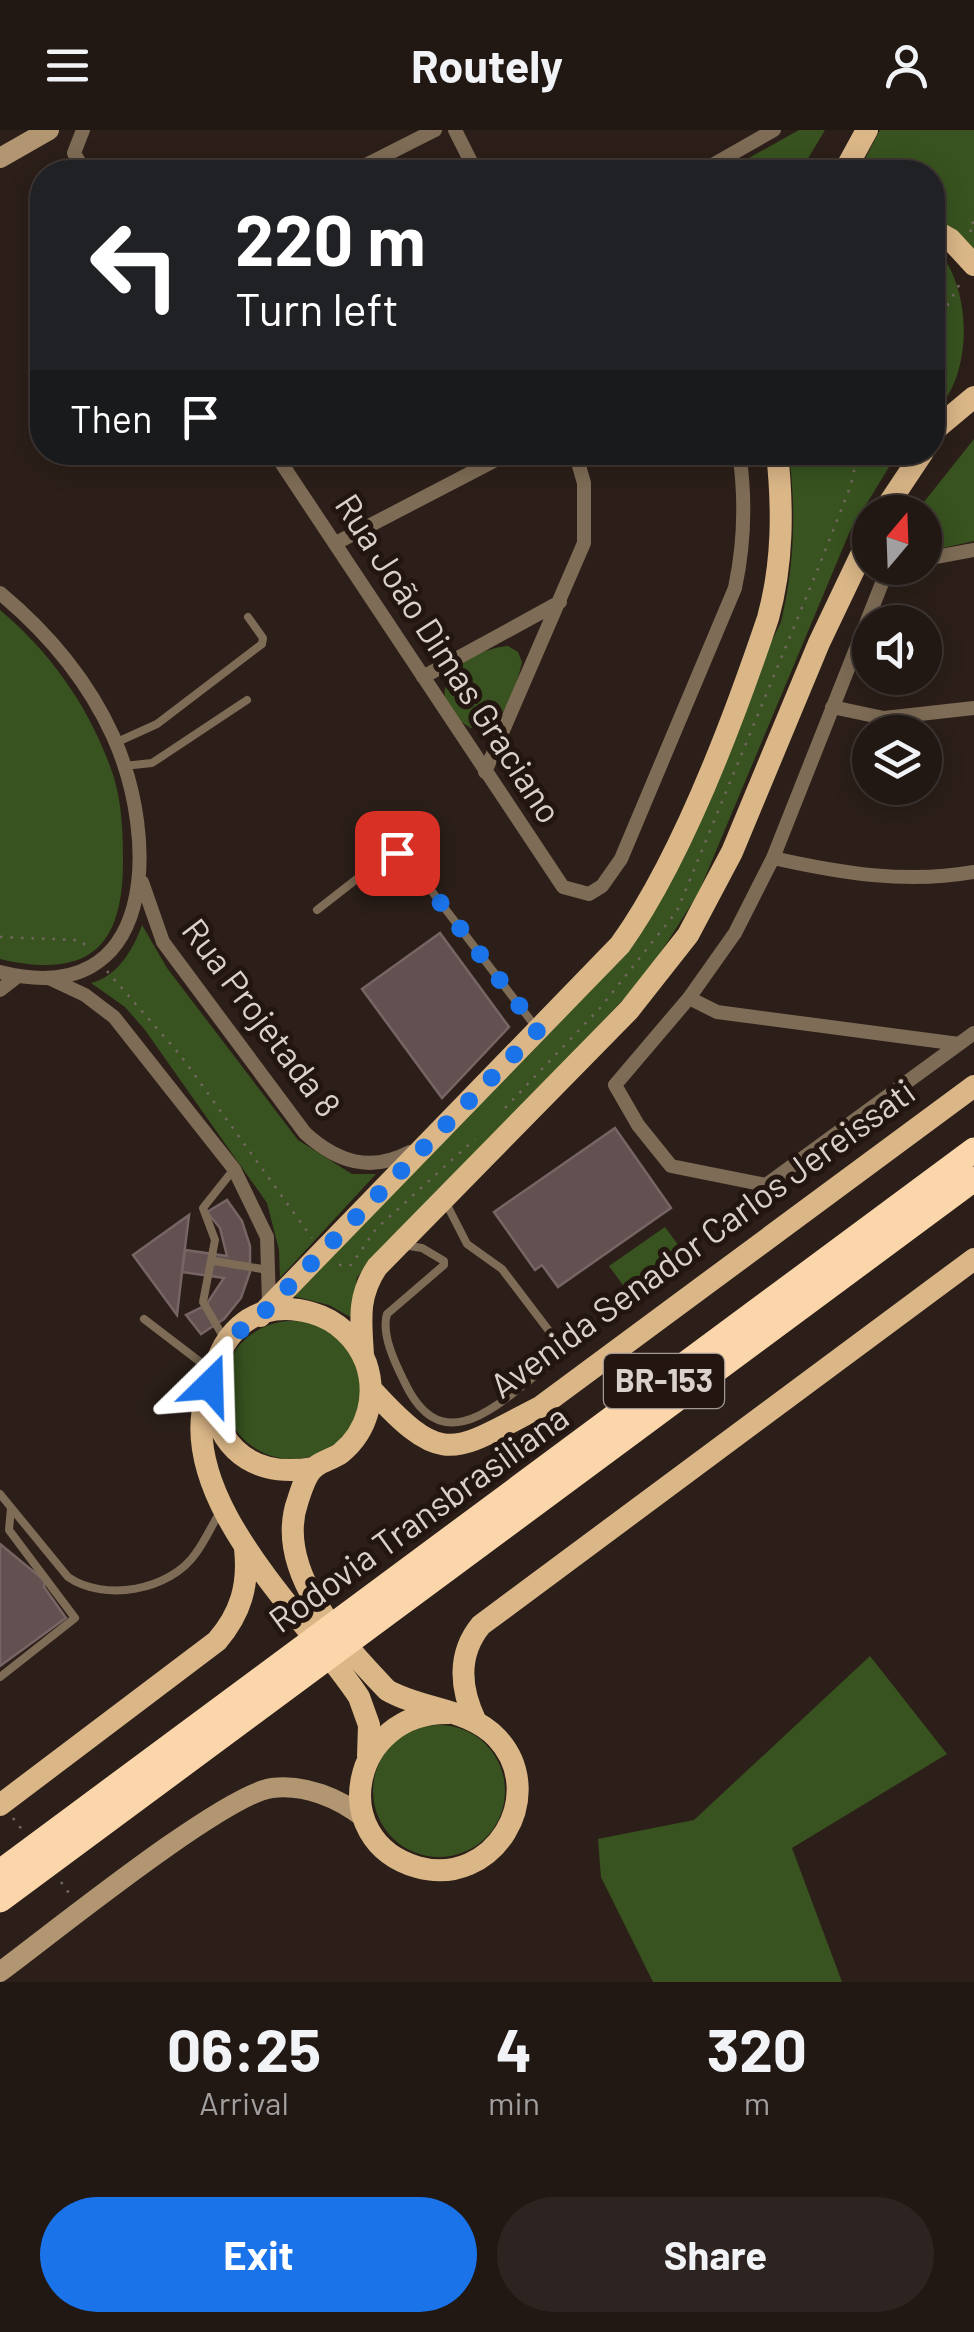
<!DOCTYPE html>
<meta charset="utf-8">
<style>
body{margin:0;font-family:Barlow,sans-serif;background:#2d2421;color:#f1f3f6;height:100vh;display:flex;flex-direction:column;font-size:38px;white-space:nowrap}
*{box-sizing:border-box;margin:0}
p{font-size:32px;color:#a29fa0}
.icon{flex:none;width:55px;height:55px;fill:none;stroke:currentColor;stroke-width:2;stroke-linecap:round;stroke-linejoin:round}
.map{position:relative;height:1852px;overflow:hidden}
.side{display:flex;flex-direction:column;background:#211713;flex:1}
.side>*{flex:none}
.top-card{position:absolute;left:30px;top:30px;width:915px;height:305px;border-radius:40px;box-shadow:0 5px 25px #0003,0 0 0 2px #3e3633;background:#202124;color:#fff;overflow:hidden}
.needle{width:65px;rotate:19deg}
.tools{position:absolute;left:852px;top:365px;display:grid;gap:20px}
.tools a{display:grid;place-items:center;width:90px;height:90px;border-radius:50%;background:#211713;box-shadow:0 5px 25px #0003,0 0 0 2px #3e3633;font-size:50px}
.pin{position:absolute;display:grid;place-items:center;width:85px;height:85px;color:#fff;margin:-42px;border-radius:20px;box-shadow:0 5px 15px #0006}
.me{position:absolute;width:110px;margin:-55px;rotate:22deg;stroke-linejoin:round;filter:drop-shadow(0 0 8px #0008)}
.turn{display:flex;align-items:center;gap:35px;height:210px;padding:0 40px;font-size:45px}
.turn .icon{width:130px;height:130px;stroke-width:2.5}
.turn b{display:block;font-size:70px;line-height:85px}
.then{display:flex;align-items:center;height:95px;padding:0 40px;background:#0003;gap:20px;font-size:38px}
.eta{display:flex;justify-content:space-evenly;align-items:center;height:170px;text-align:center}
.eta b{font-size:60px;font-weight:700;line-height:70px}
.primary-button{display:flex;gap:20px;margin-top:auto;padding:20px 40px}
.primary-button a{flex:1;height:115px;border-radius:60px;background:#1a73e8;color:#fff;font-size:40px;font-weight:700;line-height:115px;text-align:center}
.primary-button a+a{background:#2d2421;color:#f1f3f6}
header{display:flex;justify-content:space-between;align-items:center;height:130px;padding:0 40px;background:#211713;font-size:45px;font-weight:700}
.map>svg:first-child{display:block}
.green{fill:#38531f}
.building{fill:#625150;stroke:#776565;stroke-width:2.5}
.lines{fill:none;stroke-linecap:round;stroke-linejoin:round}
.path{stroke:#726761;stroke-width:2.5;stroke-dasharray:2.5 8;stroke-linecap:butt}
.lane{stroke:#7e6c56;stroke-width:8}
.street{stroke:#7e6c56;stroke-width:14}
.secondary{stroke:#b29672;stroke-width:20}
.primary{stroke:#dbb788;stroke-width:22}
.highway{stroke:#fad6aa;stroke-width:25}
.route{stroke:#1a73e8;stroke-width:18;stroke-dasharray:0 32.4}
.labels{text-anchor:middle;stroke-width:10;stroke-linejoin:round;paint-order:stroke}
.shield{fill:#231610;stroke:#a39994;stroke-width:2.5}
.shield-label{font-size:32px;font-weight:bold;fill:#dad1cd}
.street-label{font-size:35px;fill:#dad1cd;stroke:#231610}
</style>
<header><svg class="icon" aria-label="menu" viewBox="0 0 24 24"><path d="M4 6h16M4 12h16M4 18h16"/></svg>Routely<svg class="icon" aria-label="person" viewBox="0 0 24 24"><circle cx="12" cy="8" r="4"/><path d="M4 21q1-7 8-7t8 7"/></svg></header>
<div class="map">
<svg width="974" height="1852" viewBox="0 0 974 1852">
<rect width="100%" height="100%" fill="#2c1f19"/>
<path class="green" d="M799,0h26l-25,42h-76z
M880,0h94v130l-41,-34 -1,-54h-74z
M933,116c41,37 41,133 0,167z
M974,309v102l-49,11v-40h-9z
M789,323h116l-16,14 -39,64 -152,363 -53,83 -288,300 -5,41 -23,-13 -40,-10 325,-333 167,-340c14,-59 15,-110 8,-169z
M0,480c50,42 87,94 110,156 11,28 13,61 13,91 1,89 -32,123 -123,102z
M508,516l10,6 4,10c-6,26 -19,71 -51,66 -58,-33 -9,-78 37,-82z
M142,795l25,43 131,172 54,34h24l-96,104 -1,-28 -12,-47 -122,-173 -20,-23 -34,-24c27,-7 42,-33 51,-58z
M665,1097l27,37 -56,39 -27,-37z
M223 1260a69 69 0 1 1 138 0a69 69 0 1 1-138 0Z
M870,1526l77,98 -155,94 50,134h-189l-52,-105 -3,-38 96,-19z
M373 1661a66 66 0 1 1 132 0a66 66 0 1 1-132 0Z"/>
<path class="building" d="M440,803l69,94 -67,71 -80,-109z
M615,998l56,80 -113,79 -16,-22 -7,5 -41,-58z
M227,1070l15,21 8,25v26l-9,26 -17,21 -23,15 -15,-19 20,-10 18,-27 -42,-6 3,-22 42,6 -7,-28 -13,-16z
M189,1085l-7,57 -5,43 -44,-60z
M0,1414l45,37 -1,6 22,31 -66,48z"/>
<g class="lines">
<path class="path" d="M971,102l-2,-7 5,-3
M932,203l31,-55
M0,807l79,3 11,9
M107,841l74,85 131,182
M505,978l95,-100 77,-97 140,-340 34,-86 7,-33
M339,1135h12l25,-36 99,-90
M13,1688l10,13
M61,1752l10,14"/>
<path class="lane" d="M115,613l42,-19 105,-80 1,-6 -15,-21
M124,636l28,-3 95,-63
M317,780l73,-57 14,2 131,171
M403,1115l19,3 22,13v4l-57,49c-6,20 8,49 17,67 41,89 103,13 155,-24l3,-9 -60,-79 -35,-25 -20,-39
M214,1131l54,9
M144,1189l68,52
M224,1208l-21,-36 12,-62 -12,-32 31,-39
M0,1364l68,83c36,25 102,14 128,-24 9,-12 16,-28 24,-41
M0,1547l75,-59 -66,-88 2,-22"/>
<path class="street" d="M83,0l-9,23 11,19
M455,0l21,42
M352,42l83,-42
M700,42l74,-42
M274,322l289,435 26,7 13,-8 19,-27 114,-271c10,-47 11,-89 4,-136
M336,413l175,-91
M925,429l49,-9
M888,438l-115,290 -38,75 -46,65 -74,87 23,40 33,41 95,19 208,-152
M0,463c48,40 87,86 113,143 46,102 46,276 -113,236
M423,547l137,-75
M832,577l52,11 90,-10
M485,642l99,-229v-60l-9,-31
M773,728c67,15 133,26 201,14
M142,752l21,60 142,191c32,29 65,40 105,19
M51,849l34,16 29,22 120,152 33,68 2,66
M0,860l18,-14
M689,868l28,14 242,32"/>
<path class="secondary" d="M0,28l49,-28
M0,1842c49,-36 224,-178 272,-184 33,-4 67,10 92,30"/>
<path class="primary" d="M844,42l23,-42
M932,99l18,10 24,26
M932,302l42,-35
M883,382l40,-60
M260,1186l360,-371c61,-85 114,-226 148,-327 15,-55 15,-109 9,-166
M363,1225c-2,-35 -6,-58 14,-88l252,-257 59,-75 44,-83 87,-209 51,-107
M371,1259c73,80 81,63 169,18l434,-321
M206,1266c-31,104 99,219 153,301l10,28 -1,31
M313,1338c-143,25 -125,-190 -1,-155 25,7 45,26 54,50 11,32 2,68 -25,90 -8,6 -19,8 -26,14 -9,6 -14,24 -17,33 -25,69 44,143 89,190 34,20 82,18 110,48 53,57 -4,151 -80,129 -92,-27 -66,-156 32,-154
M476,1592c-16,-33 -19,-68 5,-97l493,-366
M0,1675l217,-164c24,-28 32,-56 28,-93"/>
<path class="highway" d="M0,1742l974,-722
M0,1770l974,-721"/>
</g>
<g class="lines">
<path class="route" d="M210,1255l17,-45 33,-24 278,-286 -134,-175 -7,-2"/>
</g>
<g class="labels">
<rect class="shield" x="604" y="1224" width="120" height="54" rx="8"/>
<g class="shield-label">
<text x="664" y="1262">BR-153</text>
</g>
<g class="street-label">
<text transform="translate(448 529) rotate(57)" y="12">Rua João Dimas Graciano</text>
<text transform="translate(261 888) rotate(53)" y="12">Rua Projetada 8</text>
<text transform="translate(703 1109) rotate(-36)" y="12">Avenida Senador Carlos Jereissati</text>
<text transform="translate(419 1389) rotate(-36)" y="12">Rodovia Transbrasiliana</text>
</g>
</g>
</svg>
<div class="tools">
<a><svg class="needle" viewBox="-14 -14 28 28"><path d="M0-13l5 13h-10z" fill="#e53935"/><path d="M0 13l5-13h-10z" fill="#a29fa0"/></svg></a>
<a><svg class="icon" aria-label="sound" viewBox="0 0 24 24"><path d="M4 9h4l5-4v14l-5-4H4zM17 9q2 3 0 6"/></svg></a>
<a><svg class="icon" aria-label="layers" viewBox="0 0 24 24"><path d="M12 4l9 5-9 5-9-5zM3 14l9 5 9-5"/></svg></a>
</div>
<div class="pin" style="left:397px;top:723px;background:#d93025"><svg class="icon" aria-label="arrive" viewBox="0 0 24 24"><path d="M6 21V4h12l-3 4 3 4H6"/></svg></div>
<svg class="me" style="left:210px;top:1255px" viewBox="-20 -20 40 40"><path d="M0-17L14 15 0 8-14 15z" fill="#1a73e8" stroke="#fff" stroke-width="4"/></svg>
<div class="top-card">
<div class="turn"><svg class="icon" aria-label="left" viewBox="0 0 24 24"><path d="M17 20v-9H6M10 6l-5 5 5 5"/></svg><div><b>220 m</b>Turn left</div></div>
<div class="then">Then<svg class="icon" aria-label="arrive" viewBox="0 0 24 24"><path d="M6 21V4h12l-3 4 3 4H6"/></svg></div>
</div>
</div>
<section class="side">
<div class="eta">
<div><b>06:25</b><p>Arrival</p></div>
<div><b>4</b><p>min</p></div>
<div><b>320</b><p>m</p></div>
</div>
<div class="primary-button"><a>Exit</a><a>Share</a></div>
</section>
